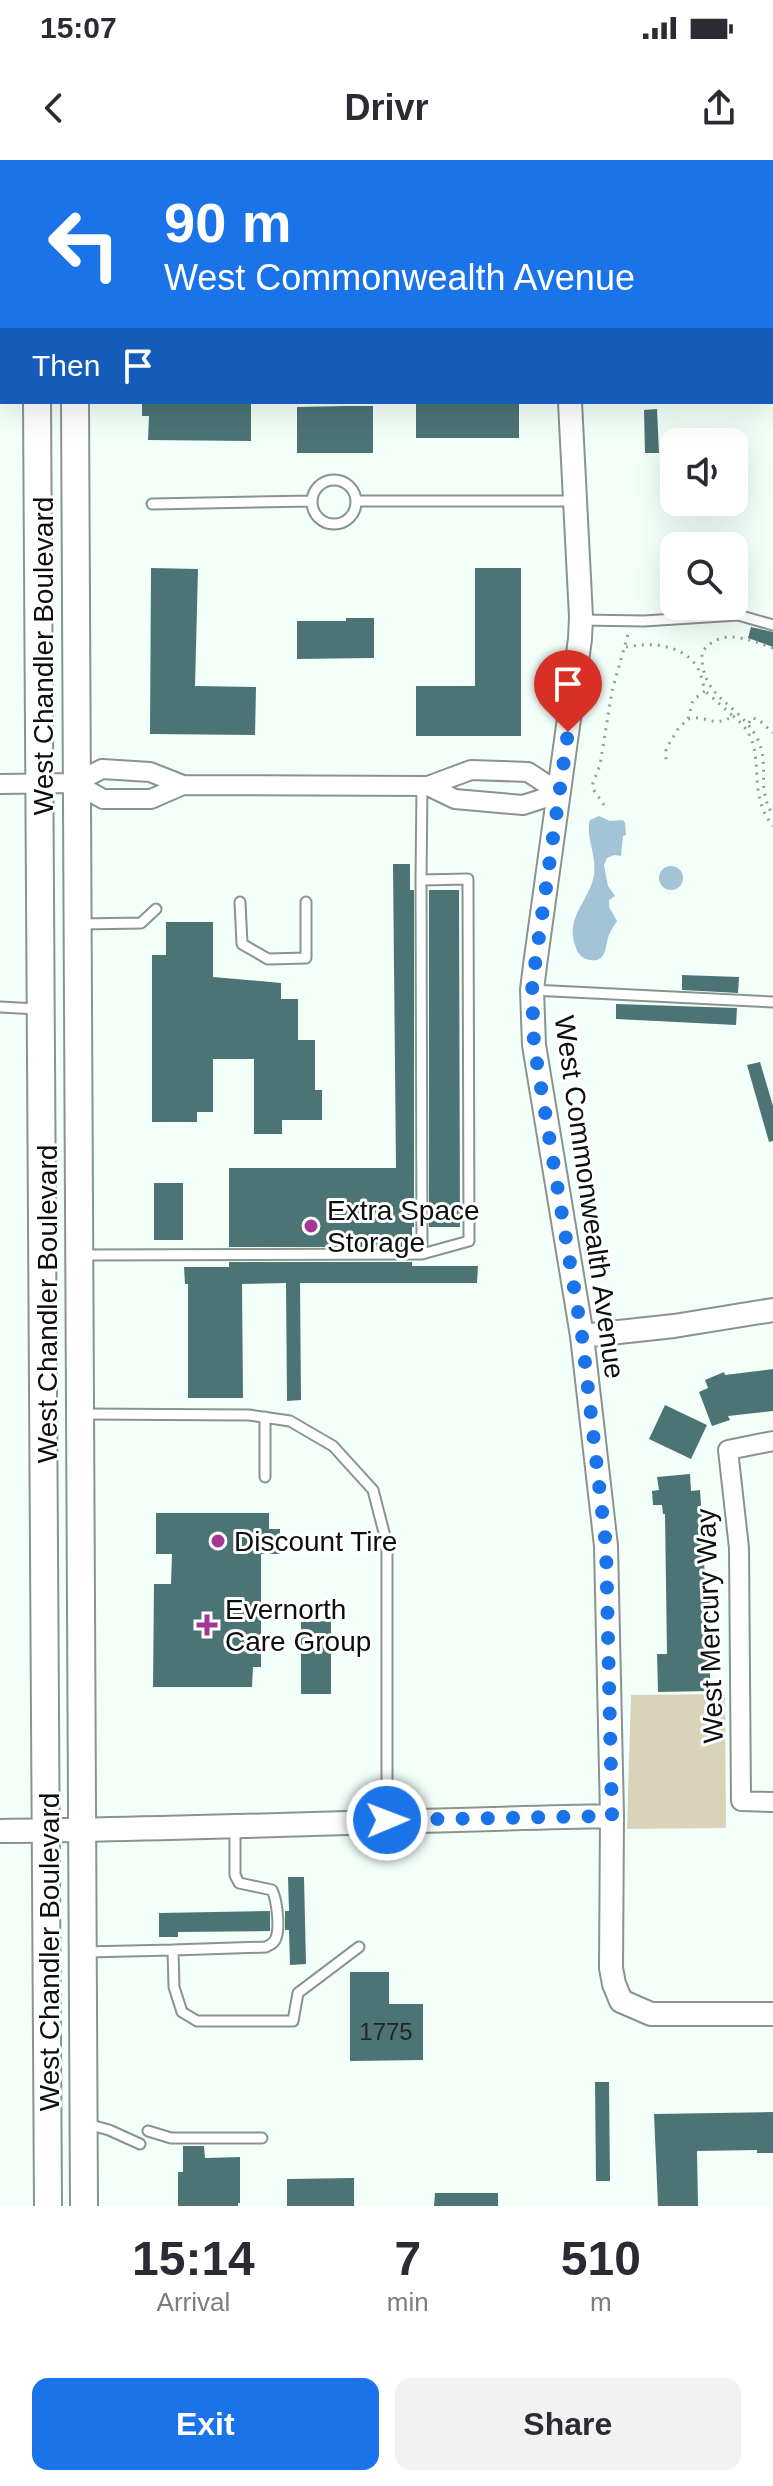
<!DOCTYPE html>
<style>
body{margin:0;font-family:Helvetica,sans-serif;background:#f2f2f3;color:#2b2b33;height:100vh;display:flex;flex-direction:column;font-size:30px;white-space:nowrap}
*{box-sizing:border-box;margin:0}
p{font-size:26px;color:#7c7c81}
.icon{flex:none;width:44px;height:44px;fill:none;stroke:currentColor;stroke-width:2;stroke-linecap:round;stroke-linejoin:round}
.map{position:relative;height:2046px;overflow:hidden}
.details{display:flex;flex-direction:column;background:#fff;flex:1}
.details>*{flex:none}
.guide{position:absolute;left:0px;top:0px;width:774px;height:244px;box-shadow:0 8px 32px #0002;background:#1a73e8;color:#fff;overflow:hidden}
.tools{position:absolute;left:660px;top:268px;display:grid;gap:16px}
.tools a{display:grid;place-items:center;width:88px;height:88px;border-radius:16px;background:#fff;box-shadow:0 8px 32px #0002;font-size:40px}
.pin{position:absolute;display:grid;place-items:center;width:68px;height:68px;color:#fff;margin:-82px -34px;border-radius:50% 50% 50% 0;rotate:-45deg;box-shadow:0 0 8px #0007}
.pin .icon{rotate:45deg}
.me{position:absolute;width:88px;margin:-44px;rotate:89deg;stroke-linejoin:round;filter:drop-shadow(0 0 6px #0008)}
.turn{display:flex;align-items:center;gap:28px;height:168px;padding:0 32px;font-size:36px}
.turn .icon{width:104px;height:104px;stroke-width:2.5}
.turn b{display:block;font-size:56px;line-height:68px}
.then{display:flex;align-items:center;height:76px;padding:0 32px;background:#0003;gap:16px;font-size:30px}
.eta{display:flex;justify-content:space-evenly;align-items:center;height:136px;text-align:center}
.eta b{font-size:48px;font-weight:700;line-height:56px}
.action{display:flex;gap:16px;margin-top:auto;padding:16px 32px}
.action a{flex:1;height:92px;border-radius:16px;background:#1a73e8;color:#fff;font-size:32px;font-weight:700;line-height:92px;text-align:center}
.action a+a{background:#f2f2f3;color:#2b2b33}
.status{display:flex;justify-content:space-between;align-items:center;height:56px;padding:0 40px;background:#fff;direction:ltr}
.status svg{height:22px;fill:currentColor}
header{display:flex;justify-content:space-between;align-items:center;height:104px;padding:0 32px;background:#fff;font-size:36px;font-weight:700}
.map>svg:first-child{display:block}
.green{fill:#d8d3b9}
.water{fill:#a3c4d7}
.building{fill:#4c7475}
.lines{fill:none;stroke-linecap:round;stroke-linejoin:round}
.service-casing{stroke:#8a948f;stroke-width:13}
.minor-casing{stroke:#8a948f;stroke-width:22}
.tertiary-casing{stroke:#8a948f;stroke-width:26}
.secondary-casing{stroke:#8a948f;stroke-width:30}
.path{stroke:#929a96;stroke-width:3;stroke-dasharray:2 6;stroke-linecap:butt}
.service{stroke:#fff;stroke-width:9}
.minor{stroke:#fff;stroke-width:18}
.tertiary{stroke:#fff;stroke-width:22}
.secondary{stroke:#fff;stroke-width:26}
.route{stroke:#1a73e8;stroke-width:14;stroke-dasharray:0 25.2}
.poi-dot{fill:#a43796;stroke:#fff;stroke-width:3}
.labels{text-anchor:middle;stroke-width:6;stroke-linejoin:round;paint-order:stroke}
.number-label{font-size:24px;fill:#1b2827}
.street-label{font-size:28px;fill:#0b0f0d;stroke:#fff}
.poi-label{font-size:28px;fill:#0b0f0d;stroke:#fff;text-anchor:start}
</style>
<div class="status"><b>15:07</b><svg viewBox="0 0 49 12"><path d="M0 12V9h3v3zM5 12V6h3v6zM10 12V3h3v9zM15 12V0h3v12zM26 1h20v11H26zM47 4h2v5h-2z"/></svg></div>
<header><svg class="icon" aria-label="back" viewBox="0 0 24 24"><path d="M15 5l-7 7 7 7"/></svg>Drivr<svg class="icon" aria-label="share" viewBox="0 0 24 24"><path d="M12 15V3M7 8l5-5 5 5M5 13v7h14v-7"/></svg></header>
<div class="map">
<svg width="773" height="2046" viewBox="0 0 773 2046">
<rect width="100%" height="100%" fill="#f3fff9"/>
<path class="green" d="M725,1534l1,134 -99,1 4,-134z"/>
<path class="water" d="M599,656l11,5 13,-1 2,3 1,12 -3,1 -2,20 -7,-1 -7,3 -3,7 4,21 7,10 -6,4v7l8,14c-3,5 -8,12 -9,17 -3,12 -3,27 -22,21 -7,-3 -9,-8 -11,-14 -10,-28 15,-45 19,-70 3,-20 -9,-39 -4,-55z
M659 718a12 12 0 1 1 24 0a12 12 0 1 1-24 0Z"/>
<path class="building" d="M142,242h109v39l-103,-1 1,-24h-7z
M416,242h103v36h-103z
M346,246h27v47h-76v-46z
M657,249l2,44h-14l-1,-43z
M151,408l47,1 -3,117 61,1 -1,48 -105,-1z
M475,408h46v168h-105v-50h59z
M346,458h28v40l-77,1v-38h49z
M751,467l22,5v15l-25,-9z
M393,704h17v26h4v337h-2v20h-183v-79h167z
M429,730h30l1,337h-31z
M166,762h47v55l68,6v16h17v41h17v50h7v30h-40v14h-28v-75h-41v53h-16v10h-45v-167h14z
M682,815l57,2 -1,16 -56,-3z
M616,844l121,4 -1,17 -120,-6z
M760,902l13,44v35l-4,1 -22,-77z
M154,1023h29v57h-29z
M229,1102h183v4h66l-1,17h-177l1,117 -14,1 -1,-118 -44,1 1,114h-55v-114h-3l-1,-17h45z
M773,1209v42l-45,5 2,4 -18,6 -13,-34 9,-4 -3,-8 19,-8 1,3z
M665,1245l42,20 -16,34 -42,-20z
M690,1314l1,17 9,-1 2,29 4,-1 1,39 -3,1 1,31h5v102l-52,1 -1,-38h10l-2,-140h-2l-1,-9h-9l-1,-14 7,-1 -2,-13z
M156,1353h113v16h11v25h-19v113h-8l-1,20h-99l1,-103h17l1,-30h-16z
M331,1461v73h-30v-72z
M288,1717h16l2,87 -16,1 -1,-35h-4v-19h4z
M270,1751v20l-92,1v5h-19v-24z
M350,1812h39v32h34v56l-73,1z
M595,1922h14l1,99h-14z
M773,1952v41h-16v-3l-60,1 1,55h-40l-4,-92z
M183,1986h21l1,12 35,-1v46h-2v3h-60v-34h5z
M354,2018v28h-67v-27z
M435,2033h63v13h-64z"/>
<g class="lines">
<g class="service-casing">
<path id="service" d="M312 342a22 22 0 1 1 44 0a22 22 0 1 1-44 0Z
M356,341h220
M152,344l160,-3
M582,460l62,1 94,-6 35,10
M421,720l1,-94
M240,742l2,42 26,15 38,-1v-56
M81,764l60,-1 15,-14
M532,830l241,12
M0,847l37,2
M83,1095l339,-1 -1,-374 47,-1 1,362 -47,13
M83,1254l166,1 41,6 43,25 40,44 14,54v276
M265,1257v60
M173,1790l93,-3c5,-3 8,-3 10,-9 4,-11 1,-38 -4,-48l-33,-7 -4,-8v-49
M85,1792l88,-2 1,37 8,25 15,9h96l5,-28 61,-46
M87,1964l22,6 31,14
M148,1971l23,7h91"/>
</g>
<g class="minor-casing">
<path id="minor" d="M0,157h2
M75,623l28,16h48l32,-14
M0,624l75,-1 27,-14 48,3 33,13 245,1 43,-16 57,2 32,21
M428,626l27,13 68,6 37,-12
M773,1281l-45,9 11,98 2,253 32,1"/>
</g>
<g class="tertiary-casing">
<path id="tertiary" d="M593,2l1,-2
M570,242l11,215 -1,22 -45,326 -3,25 2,55 48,291 24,210 6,270 -1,152 3,16 7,17 30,13h122
M582,1176l92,-10 99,-16
M0,1671c204,-2 408,-11 612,-15"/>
</g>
<g class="secondary-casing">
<path id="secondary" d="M37,0v2
M74,0v2
M37,242l11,1804
M75,242l9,1804"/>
</g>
<path class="path" d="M626,487c23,-5 57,-3 71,20 4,6 6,17 8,24l-12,9 -5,19 -10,10 -12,20v16
M773,488c-25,-9 -52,-21 -71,4 -2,47 36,50 55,86 14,26 -2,49 16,77
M733,556c40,30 9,72 40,110
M688,559c18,-5 25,10 45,-3l-28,-25
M749,563l2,-5 7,1 15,14
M604,645l-11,-16v-6l7,-18 12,-74 16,-57 -2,-1"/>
<use href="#service" class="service"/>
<use href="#minor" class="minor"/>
<use href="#tertiary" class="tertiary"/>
<use href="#secondary" class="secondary"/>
</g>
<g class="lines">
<path class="route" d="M387,1660l225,-4 -6,-270 -24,-210 -48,-291 -2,-55 3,-25 33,-233"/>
</g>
<g class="poi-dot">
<circle cx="311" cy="1066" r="8"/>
<circle cx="218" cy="1381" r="8"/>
<path d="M203 1453h8v8h8v8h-8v8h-8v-8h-8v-8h8z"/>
</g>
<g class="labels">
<g class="number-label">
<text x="386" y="1880">1775</text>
</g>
<g class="street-label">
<text transform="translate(43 496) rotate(-90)" y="10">West Chandler Boulevard</text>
<text transform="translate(590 1037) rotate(82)" y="10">West Commonwealth Avenue</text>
<text transform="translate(47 1144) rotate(-90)" y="10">West Chandler Boulevard</text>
<text transform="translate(709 1466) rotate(-92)" y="10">West Mercury Way</text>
<text transform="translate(49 1792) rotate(-90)" y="10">West Chandler Boulevard</text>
</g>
<g class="poi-label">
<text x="327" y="1060">Extra Space<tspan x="327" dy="32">Storage</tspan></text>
<text x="234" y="1391">Discount Tire</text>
<text x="225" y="1459">Evernorth<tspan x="225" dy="32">Care Group</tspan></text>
</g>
</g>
</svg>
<div class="tools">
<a><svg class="icon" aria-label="sound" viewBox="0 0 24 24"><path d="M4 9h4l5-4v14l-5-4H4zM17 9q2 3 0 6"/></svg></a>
<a><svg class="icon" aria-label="search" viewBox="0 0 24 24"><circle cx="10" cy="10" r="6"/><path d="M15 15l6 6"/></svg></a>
</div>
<div class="pin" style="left:568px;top:572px;background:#d93025"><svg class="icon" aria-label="arrive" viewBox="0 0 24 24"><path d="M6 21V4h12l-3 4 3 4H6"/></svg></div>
<svg class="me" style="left:387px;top:1660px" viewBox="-20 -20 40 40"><circle r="17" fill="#1a73e8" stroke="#fff" stroke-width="3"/><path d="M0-11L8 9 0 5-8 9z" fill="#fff"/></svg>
<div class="guide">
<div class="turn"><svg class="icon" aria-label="left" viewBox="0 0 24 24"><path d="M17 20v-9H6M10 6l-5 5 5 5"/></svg><div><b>90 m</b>West Commonwealth Avenue</div></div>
<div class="then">Then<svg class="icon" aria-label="arrive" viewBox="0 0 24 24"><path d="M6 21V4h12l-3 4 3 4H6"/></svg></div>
</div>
</div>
<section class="details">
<div class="eta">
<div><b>15:14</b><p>Arrival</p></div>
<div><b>7</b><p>min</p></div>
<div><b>510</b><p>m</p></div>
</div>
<div class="action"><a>Exit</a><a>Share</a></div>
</section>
